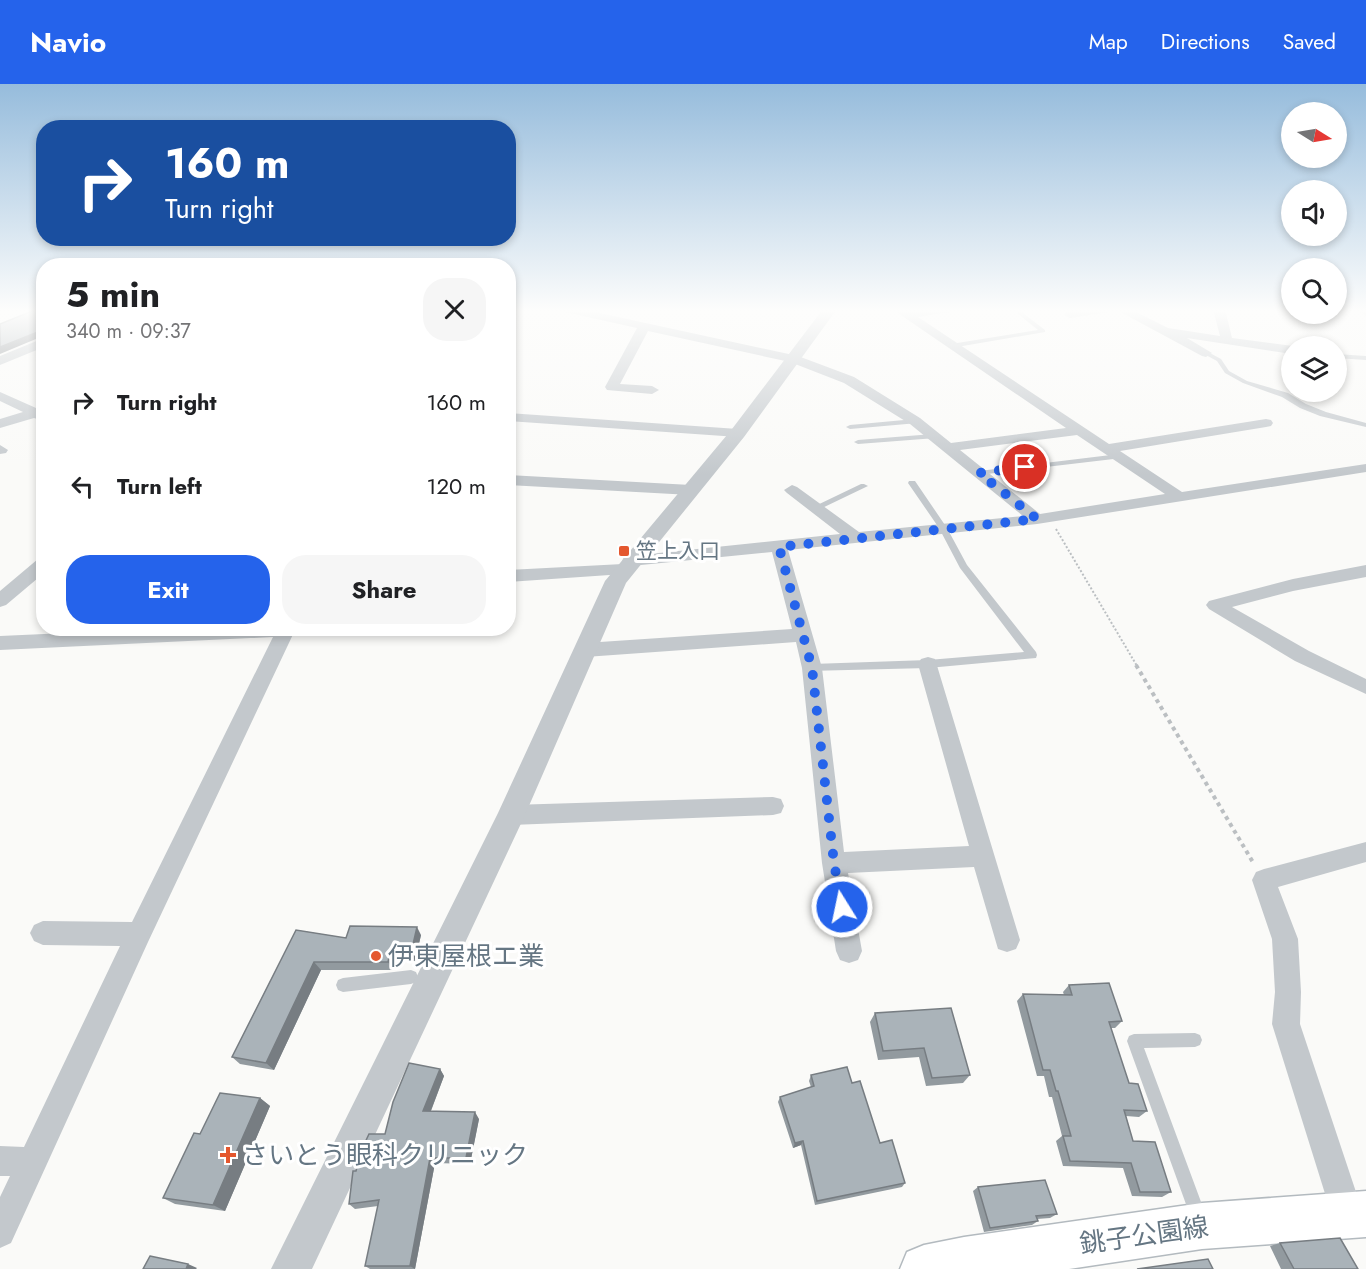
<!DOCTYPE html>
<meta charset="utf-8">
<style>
body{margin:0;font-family:Jost,"Noto Sans JP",sans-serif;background:#f6f6f6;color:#202124;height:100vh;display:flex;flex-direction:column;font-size:22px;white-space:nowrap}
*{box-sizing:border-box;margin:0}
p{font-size:20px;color:#757577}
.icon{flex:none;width:33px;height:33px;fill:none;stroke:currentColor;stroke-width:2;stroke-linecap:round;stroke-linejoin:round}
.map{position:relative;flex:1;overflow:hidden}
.panel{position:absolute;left:36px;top:174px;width:480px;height:378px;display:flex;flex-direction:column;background:#fff;border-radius:24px;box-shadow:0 3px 9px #0003}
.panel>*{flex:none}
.banner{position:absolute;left:36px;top:36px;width:480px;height:126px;border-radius:24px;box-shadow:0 3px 9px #0003;background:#1a4fa0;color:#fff;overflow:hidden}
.needle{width:39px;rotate:101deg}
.controls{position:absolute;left:1281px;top:18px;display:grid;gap:12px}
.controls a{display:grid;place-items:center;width:66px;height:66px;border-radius:50%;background:#fff;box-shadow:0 3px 9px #0003;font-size:30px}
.pin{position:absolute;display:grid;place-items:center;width:51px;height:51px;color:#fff;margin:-26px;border:3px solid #fff;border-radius:50%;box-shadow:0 2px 6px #0007}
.me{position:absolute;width:66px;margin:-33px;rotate:350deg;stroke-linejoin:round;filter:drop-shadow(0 0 4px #0008)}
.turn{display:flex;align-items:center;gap:21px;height:126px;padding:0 30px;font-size:27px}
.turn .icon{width:78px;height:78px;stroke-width:2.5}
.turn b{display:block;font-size:42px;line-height:51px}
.round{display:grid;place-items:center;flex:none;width:63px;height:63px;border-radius:24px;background:#f6f6f6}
.headline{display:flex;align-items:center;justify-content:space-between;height:102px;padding:0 30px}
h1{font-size:36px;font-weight:700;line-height:45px}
.cta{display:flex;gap:12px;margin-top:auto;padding:12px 30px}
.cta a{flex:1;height:69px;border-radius:24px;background:#2563eb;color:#fff;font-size:24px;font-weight:700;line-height:69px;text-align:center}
.cta a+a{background:#f6f6f6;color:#202124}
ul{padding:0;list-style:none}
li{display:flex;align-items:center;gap:18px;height:84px;padding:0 30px}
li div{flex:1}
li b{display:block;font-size:22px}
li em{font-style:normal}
header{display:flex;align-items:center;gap:36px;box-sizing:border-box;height:84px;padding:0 30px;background:#2563eb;color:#fff}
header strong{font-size:28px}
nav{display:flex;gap:33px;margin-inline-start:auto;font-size:21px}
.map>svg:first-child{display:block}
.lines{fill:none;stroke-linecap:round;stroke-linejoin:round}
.secondary-casing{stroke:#b3babf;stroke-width:3}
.path-far1{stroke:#bbbfc2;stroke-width:2;stroke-dasharray:2 2;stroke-linecap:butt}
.path{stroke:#bbbfc2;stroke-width:4;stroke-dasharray:4 4;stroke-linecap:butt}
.service{fill:#c3c8cc;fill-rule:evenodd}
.minor{fill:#c3c8cc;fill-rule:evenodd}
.tertiary{fill:#c3c8cc;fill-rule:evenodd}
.secondary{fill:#fff;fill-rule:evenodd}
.wall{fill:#929a9f}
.shaded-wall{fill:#777d82}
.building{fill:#aab3b9;stroke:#777d82;stroke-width:1.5}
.route{stroke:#2563eb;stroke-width:10;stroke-dasharray:0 18}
.poi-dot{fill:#e4572e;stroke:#fff;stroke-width:2}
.labels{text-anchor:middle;stroke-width:6;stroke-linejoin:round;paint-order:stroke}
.poi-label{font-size:21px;fill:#657683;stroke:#fff;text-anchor:start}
.near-poi-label{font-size:26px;fill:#657683;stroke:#fff;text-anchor:start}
.near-street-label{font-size:26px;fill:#657683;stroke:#fff}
</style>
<header>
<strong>Navio</strong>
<nav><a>Map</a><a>Directions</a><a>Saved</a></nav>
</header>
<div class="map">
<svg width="1366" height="1185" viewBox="0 0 1366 1185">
<rect width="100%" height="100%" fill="#fafaf8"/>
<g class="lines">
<g class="secondary-casing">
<path id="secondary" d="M1366,1107v46l-164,12 -133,20h-169l7,-17 17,-7 40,-8 238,-34z"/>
</g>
<path class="path-far1" d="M1056,445l81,137"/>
<path class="path" d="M1136,581l118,199"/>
<path class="service" d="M1019,226l26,20v2l-94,16 -3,-2 3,-2 87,-14 -21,-17v-2z
M1204,268h4l13,7 8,12 18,10 41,12 18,11 20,8 40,11v4l-46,-11 -20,-8 -18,-11 -39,-14 -18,-10 -8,-12 -13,-7z
M1336,270l30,2v4l-30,-2z
M915,335l4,2 -1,2 -68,6 -4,-2 4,-2z
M933,350l4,2 -1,2 -78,6 -4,-2 4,-2z
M1119,370h3v4l-143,17 -4,-2 4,-2z
M909,397h6l32,47 20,37 69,87 1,3 -1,3 -108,10 -120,3 -1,-3 1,-3 4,-1 116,-4 96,-8 -64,-84 -21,-40 -31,-45z
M861,400h3l4,2 -50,24 -3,1 -4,-3z
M411,886l5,2 2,5 -2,5 -5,2 -68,8 -5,-2 -2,-5 2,-5 5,-2z
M1195,949l5,2 2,5 -2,5 -5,2 -51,1 63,170 -2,6 -6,2 -6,-2 -2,-6 -64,-177 2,-5 5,-2z"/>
<path class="minor" d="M559,225h22l217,47 56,21 66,41 31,25 115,-15 -174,-119 17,2 46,-2 -6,3 -31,5 191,127 157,-25 5,1 2,3 -2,3 -5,1 -146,24 62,41 184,-28v8l-329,52 -249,26 34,118 22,184 125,-6 -51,-182 3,-5 7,-2 7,2 85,281 -4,9 -9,3 -9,-3 -24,-82 -126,6 14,78 -4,9 -9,3 -9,-3 -4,-9 -14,-88 -20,-195 -6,-26 -211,15 -7,-2 -2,-5 2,-5 7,-2 207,-14 -20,-77 -141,14 2,3 -3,4 -6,1 -116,8v-12l115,-6 -1,-3 2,-4 6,-1 210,-22 -53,-41 -3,-3 8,-5 5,2 62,45 164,-16 -113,-92 -66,-41 -54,-21 -142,-31 -28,53 32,2 7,4 -7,4 -45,-4 -2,-3 32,-59 -72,-16zM1077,351l88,59 -125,20 -80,-64z
M1086,225h29l-6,3 -39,6 -6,-3 2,-2z
M1115,225h15l38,19 52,8 -7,-27h12l7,29 61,8 -1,8 -105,-16 25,15 -6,4 -4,-1z
M1356,225h10v7z
M44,254v9l-44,18v-9z
M0,308l36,16h8v13l-10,-3 -34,10v-9l23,-7 -23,-11z
M508,329l230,16 7,4 -7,4 -230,-16z
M0,361l8,5 -2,3 -6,1z
M508,391l183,10 8,5 -8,5 -183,-10z
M44,474v15l-38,32 -6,2v-16l38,-32z
M1366,481v12l-73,14 -61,16 77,44 57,28v15l-71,-33 -86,-52 -3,-4 3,-4 84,-22z
M177,544h119l-148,314 -137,301 -11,5v-51l10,-21h-10v-30l24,1 96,-201 -77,-1 -9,-4 -4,-8 4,-8 9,-4 89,1 141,-285 -273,13v-14z
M773,713l8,2 3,7 -3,7 -8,2 -262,10 -8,-3 -3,-7 3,-7 8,-3z
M1366,758v20l-88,25 20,52 3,53 -1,32 64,192 -5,11 -11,5 -11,-5 -5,-11 -60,-192 3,-32 -3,-53 -20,-59 4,-8 8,-3z"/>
<path class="tertiary" d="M823,225h14l-93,128 -118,146 -101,232 -213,454h-41l227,-456 107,-232 127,-152z"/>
<use href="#secondary" class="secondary"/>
</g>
<path class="wall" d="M296,846l50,8 75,-3 -6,26h-20l-2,9h-72l-47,100 -34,-6 -8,-7z
M1069,901l53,36 -7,7h-4l18,55 18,28 -8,6 -13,-1 7,25 38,51 -9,5 -30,-1 -9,-28 -60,-2 -7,-25 6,-5 -10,-39h-3l-5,-21h-7l-20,-75 6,-7 41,1 -1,-3z
M875,929l95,62 -7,8 -37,3 -7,-29 -41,3 -8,-38z
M440,985l4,7 -13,35 48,8 -9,45 -35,-1 -20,106h-45l-5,-3 13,-60 -23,3 -6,-5 7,-33 29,-37z
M811,991l41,8 28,60 25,40 -3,4 -87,18 -14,-60 -8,3 -15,-46 2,-5 31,-10 -2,-6z
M260,1014l10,8 -45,105 -50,-7 -12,-6 37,-64z
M978,1103l79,27 -7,4 -13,1 1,2 -6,4 -48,7 -11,-41z
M1280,1159l78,26h-77l-11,-23z"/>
<path class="shaded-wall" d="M40,247l3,5 -43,18v-7z
M417,843l4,8 -6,26 -4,-8z
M390,869l5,8 -2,9 -5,-8z
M314,878l7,8 -47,100 -8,-7z
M440,985l4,7 -16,42 -5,-7z
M260,1014l10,8 -45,105 -12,-6z
M475,1028l4,7 -9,45 -4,-6z
M803,1057l-2,4 -8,3 2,-5z
M430,1074l5,5 -20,106 -5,-3z
M188,1180l9,4 -1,1h-10z"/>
<path class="building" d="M37,225h7v24l-4,-2 -40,16v-23z
M350,842l67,1 -6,26h-21l-2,9h-74l-48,101 -34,-6 64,-127 50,8z
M1109,899l13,38 -13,1 20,61 9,1 9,27 -23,-1 9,31 22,1 16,50h-31l-9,-29 -61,-2 -7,-25h8l-13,-45h-2l-6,-21h-7l-20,-76 49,1 -3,-10z
M951,924l19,67 -38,3 -8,-30 -41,3 -8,-38z
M409,979l31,6 -17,42 52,1 -9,46h-36l-20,108h-45l14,-66 -30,4 4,-33h3l6,-22 7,-15h16l8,-32z
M847,983l5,16 8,-2 20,62 12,-3 13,43 -88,18 -14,-60 -8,2 -15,-46 34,-11 -3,-11z
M220,1009l40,5 -47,107 -50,-7 31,-65 6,1z
M1045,1096l12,34 -21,2 2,5 -48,7 -12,-41z
M1340,1154l18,31h-64l-14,-26z
M150,1172l38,8 -2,5h-43z
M1208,1175l5,10h-76z"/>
<linearGradient id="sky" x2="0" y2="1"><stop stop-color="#96bcdc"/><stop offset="0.58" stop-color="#fdfdfc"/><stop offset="1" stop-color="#fdfdfc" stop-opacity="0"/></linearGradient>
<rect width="1366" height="391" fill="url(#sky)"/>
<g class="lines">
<path class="route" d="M842,823l-8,-44 -22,-195 -33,-121 258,-28 -58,-46 46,-6"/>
</g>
<g class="poi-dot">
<rect x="618" y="461" width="12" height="12" rx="3"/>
<circle cx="376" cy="872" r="6"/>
<path d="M225 1062h6v6h6v6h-6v6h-6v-6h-6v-6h6z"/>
</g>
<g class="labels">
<g class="poi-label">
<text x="636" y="474">笠上入口</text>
</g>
<g class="near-poi-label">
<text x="388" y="881">伊東屋根エ業</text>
<text x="242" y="1080">さいとう眼科クリニック</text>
</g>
<g class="near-street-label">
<text transform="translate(1144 1151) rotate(-8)" y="9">銚子公園線</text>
</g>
</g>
</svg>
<div class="controls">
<a><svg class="needle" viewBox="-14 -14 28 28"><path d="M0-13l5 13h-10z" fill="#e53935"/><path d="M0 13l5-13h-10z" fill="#757577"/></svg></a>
<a><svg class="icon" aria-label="sound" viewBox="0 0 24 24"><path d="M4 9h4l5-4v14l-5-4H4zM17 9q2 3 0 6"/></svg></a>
<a><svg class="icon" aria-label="search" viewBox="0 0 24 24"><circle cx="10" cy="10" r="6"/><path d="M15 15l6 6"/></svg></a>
<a><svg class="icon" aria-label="layers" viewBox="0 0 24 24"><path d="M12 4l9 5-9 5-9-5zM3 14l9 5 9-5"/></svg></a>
</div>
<div class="pin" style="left:1025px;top:383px;background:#d93025"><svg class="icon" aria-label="arrive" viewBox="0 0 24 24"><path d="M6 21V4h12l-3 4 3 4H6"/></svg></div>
<svg class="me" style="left:842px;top:823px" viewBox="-20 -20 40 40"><circle r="17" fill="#2563eb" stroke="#fff" stroke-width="3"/><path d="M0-11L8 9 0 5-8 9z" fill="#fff"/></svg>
<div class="banner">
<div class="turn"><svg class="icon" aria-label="right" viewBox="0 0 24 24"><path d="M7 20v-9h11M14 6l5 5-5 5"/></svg><div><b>160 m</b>Turn right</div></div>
</div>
<section class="panel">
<div class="headline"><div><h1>5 min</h1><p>340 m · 09:37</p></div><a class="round"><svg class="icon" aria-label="close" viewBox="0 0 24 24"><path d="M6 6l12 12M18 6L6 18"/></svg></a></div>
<ul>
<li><svg class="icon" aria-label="right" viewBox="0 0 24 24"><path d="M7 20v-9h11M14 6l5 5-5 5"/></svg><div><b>Turn right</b></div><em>160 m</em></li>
<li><svg class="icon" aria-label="left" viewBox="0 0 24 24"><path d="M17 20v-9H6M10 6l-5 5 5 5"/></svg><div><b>Turn left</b></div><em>120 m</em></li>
</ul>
<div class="cta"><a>Exit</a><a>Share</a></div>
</section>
</div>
